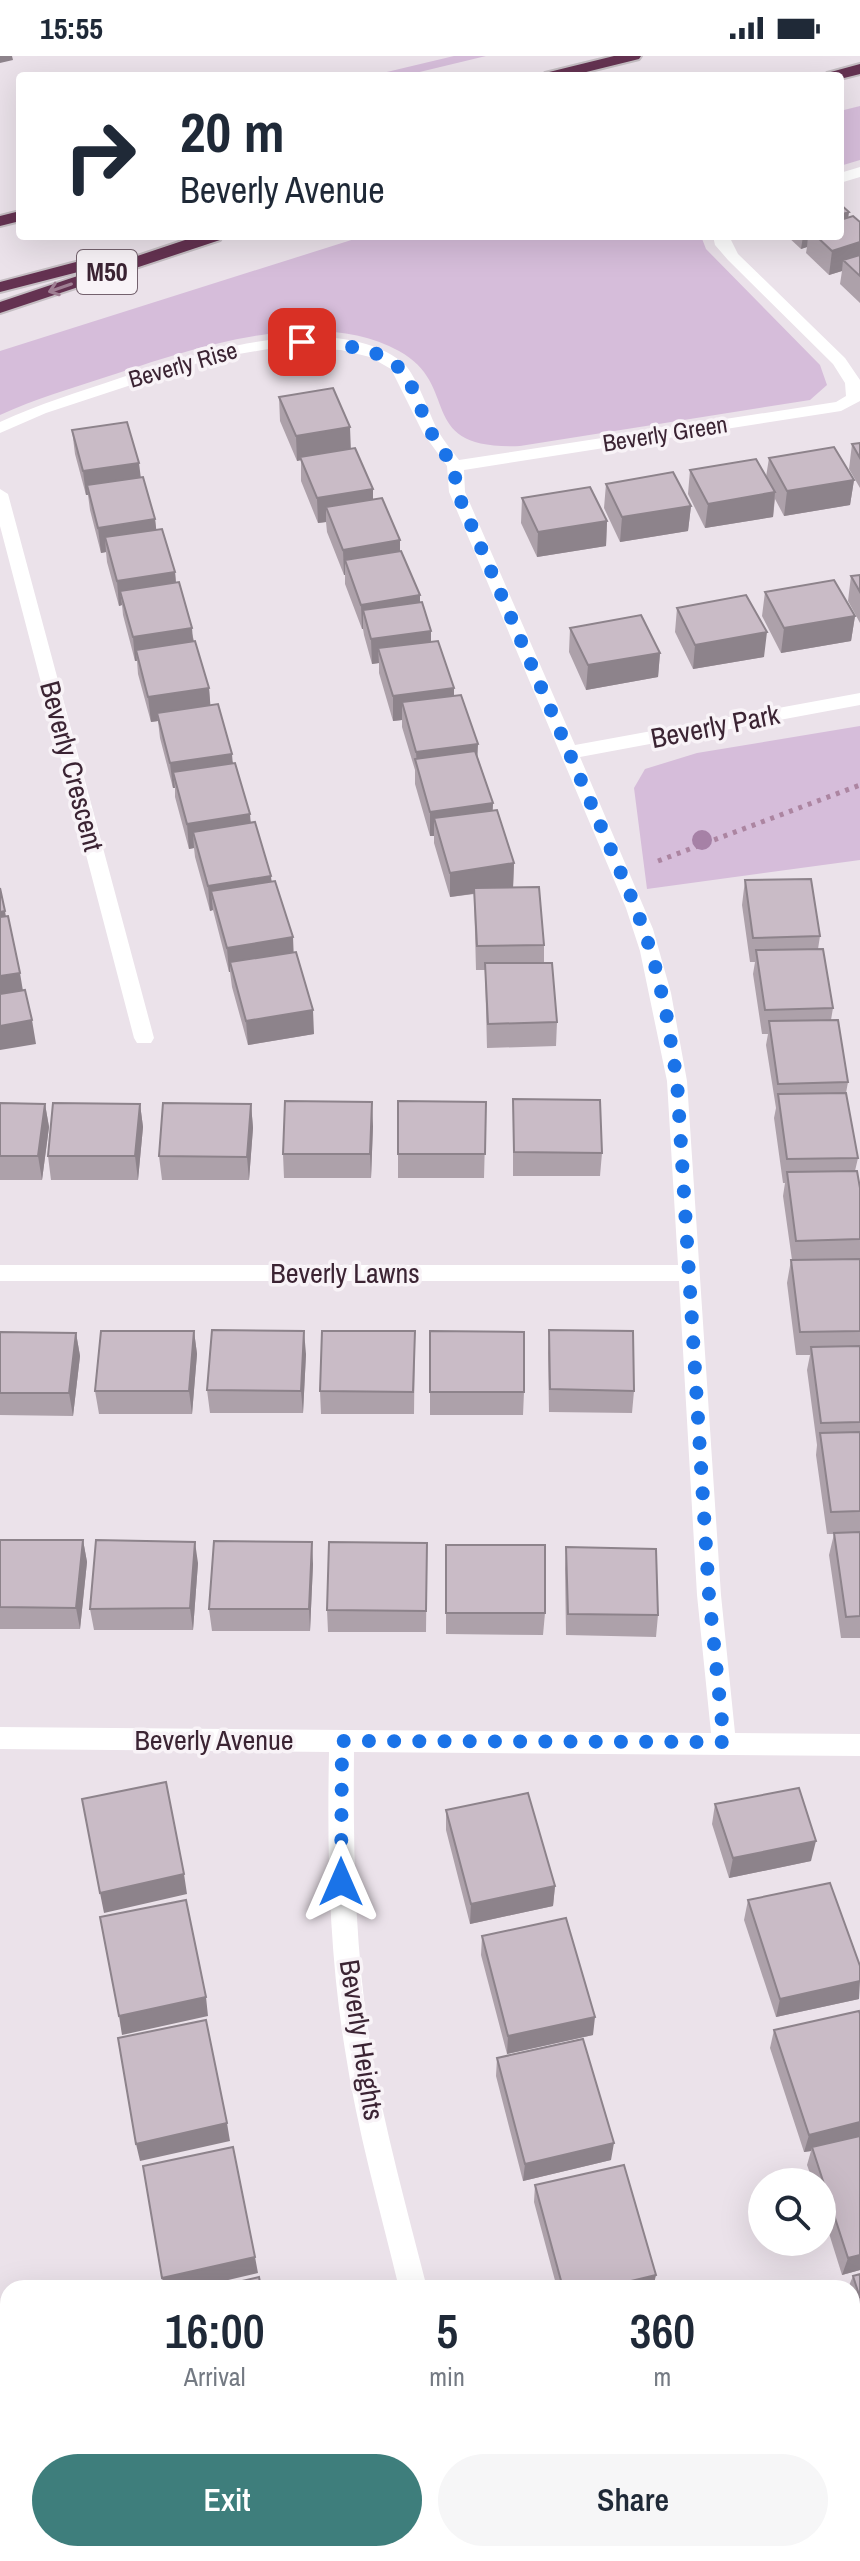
<!DOCTYPE html>
<style>
body{margin:0;font-family:"Archivo Narrow",sans-serif;background:#f6f6f7;color:#1f2937;height:100vh;display:flex;flex-direction:column;font-size:30px;white-space:nowrap}
*{box-sizing:border-box;margin:0}
p{font-size:26px;color:#747a83}
.icon{flex:none;width:44px;height:44px;fill:none;stroke:currentColor;stroke-width:2;stroke-linecap:round;stroke-linejoin:round}
.map{position:relative;flex:1;overflow:hidden}
.panel{position:absolute;left:0px;top:2224px;width:860px;height:282px;display:flex;flex-direction:column;background:#fff;border-radius:24px 24px 0 0;box-shadow:0 8px 32px #0002}
.panel>*{flex:none}
.banner{position:absolute;left:16px;top:16px;width:828px;height:168px;border-radius:8px;box-shadow:0 8px 32px #0002;background:#fff;color:#1f2937;overflow:hidden}
.fabs{position:absolute;left:748px;top:2112px;display:grid;gap:16px}
.fabs a{display:grid;place-items:center;width:88px;height:88px;border-radius:50%;background:#fff;box-shadow:0 8px 32px #0002;font-size:40px}
.pin{position:absolute;display:grid;place-items:center;width:68px;height:68px;color:#fff;margin:-34px;border-radius:16px;box-shadow:0 4px 12px #0006}
.me{position:absolute;width:88px;margin:-44px;rotate:0deg;stroke-linejoin:round;filter:drop-shadow(0 0 6px #0008)}
.turn{display:flex;align-items:center;gap:28px;height:168px;padding:0 32px;font-size:36px}
.turn .icon{width:104px;height:104px;stroke-width:2.5}
.turn b{display:block;font-size:56px;line-height:68px}
.eta{display:flex;justify-content:space-evenly;align-items:center;height:136px;text-align:center}
.eta b{font-size:48px;font-weight:600;line-height:56px}
.cta{display:flex;gap:16px;margin-top:auto;padding:16px 32px}
.cta a{flex:1;height:92px;border-radius:48px;background:#3e7e7c;color:#fff;font-size:32px;font-weight:600;line-height:92px;text-align:center}
.cta a+a{background:#f6f6f7;color:#1f2937}
.status{display:flex;justify-content:space-between;align-items:center;height:56px;padding:0 40px;background:#fff;direction:ltr}
.status svg{height:22px;fill:currentColor}
.map>svg:first-child{display:block}
.green{fill:#d6bdda}
.lines{fill:none;stroke-linecap:round;stroke-linejoin:round}
.motorway-casing{stroke:#c4bdc2;stroke-width:4}
.path{stroke:#ac85a1;stroke-width:5;stroke-dasharray:4 6;stroke-linecap:butt}
.minor{fill:#fff;fill-rule:evenodd}
.motorway{fill:#643251;fill-rule:evenodd}
.tree{fill:#a681a6}
.wall{fill:#ada1aa}
.shaded-wall{fill:#8d838b}
.building{fill:#c9bbc6;stroke:#8d838b;stroke-width:2}
.oneway{stroke:#9f7f93}
.route{stroke:#1a73e8;stroke-width:14;stroke-dasharray:0 25.2}
.labels{text-anchor:middle;stroke-width:7;stroke-linejoin:round;paint-order:stroke}
.far-street-label{font-size:24px;fill:#3b2433;stroke:#f8f3f7}
.shield{fill:#f8f3f7;stroke:#74626e;stroke-width:2}
.shield-label{font-size:26px;font-weight:bold;fill:#3b2433}
.street-label{font-size:28px;fill:#3b2433;stroke:#f8f3f7}
</style>
<div class="status"><b>15:55</b><svg viewBox="0 0 49 12"><path d="M0 12V9h3v3zM5 12V6h3v6zM10 12V3h3v9zM15 12V0h3v12zM26 1h20v11H26zM47 4h2v5h-2z"/></svg></div>
<div class="map">
<svg width="860" height="2505" viewBox="0 0 860 2505">
<rect width="100%" height="100%" fill="#ebe2ea"/>
<path class="green" d="M454,0h32l-83,20h-33z
M860,50v54l-20,6v-55z
M364,180h337l5,13 114,116 7,20 -17,15 -290,46c-107,4 -57,-60 -121,-95 -83,-46 -208,-2 -290,25 -37,12 -74,23 -109,39v-64z
M860,670v134l-213,29 -13,-101 11,-19 52,-16z"/>
<g class="lines">
<g class="motorway-casing">
<path id="motorway" d="M614,0h27l-2,3 -69,17h-27l2,-3z
M860,8v10l-20,5v-3h-15l2,-3z
M20,155v10l-20,5v-10z
M197,180h25l-2,4 -220,73v-11z
M76,206l6,1 3,4 -3,4 -82,21v-10z"/>
</g>
<path class="path" d="M658,805l202,-76"/>
<path class="minor" d="M860,111v10l-20,6v-10z
M713,180h16l9,18 107,104 15,22v21l-19,10 -377,59 1,22 110,253 285,-52v12l-280,52 73,172 18,64 16,88 34,514 14,138 125,1v22l-506,-4c-1,99 1,200 17,298 14,81 36,159 56,238h-28c-19,-79 -42,-158 -54,-238 -16,-99 -18,-199 -16,-298l-329,-3v-22l711,6 -14,-138 -18,-314h-679v-16h678l-11,-184 -27,-130 -14,-43 -177,-416 -2,-26 -24,-33 -32,-64 -21,-12 -29,-7 -67,-2 -64,11 -164,54 -46,20v-11c39,-18 79,-30 120,-44 74,-24 211,-69 281,-17 15,11 28,53 37,70 6,10 14,20 21,29l377,-58 10,-6 -1,-13 -12,-19 -105,-104 -13,-15z
M0,433l8,5 146,544 -3,5h-14l-3,-5 -134,-512z
M462,2498h30l2,7h-30z"/>
<use href="#motorway" class="motorway"/>
</g>
<circle class="tree" cx="702" cy="784" r="10"/>
<path class="wall" d="M848,162l12,4v81l-20,-19 2,-13 -13,4 -23,-22 1,-6 -6,2 -14,-13h53z
M279,341l72,52 22,51 27,40v11l31,80v11l47,116 15,45 -1,8 22,52 -1,25 31,57v18l13,59 -1,24 -69,2 -2,-78h-9l-2,-76 -24,3 -16,-54v-7h-4l-15,-52v-14l-13,-43v-7l-9,1 -14,-48v-10l-7,1 -8,-29 -1,-6h-1l-17,-45v-9h-1l-17,-43 -1,-10 -8,1 -17,-42v-21l-4,1 -17,-40z
M72,374l69,48 14,41 1,11 19,42 1,11 33,105 1,17 23,58 18,60 21,59 21,70 21,82 -66,11 -16,-58 -2,-15h-1l-16,-62 -3,1 -15,-54 -1,-9 -5,1 -14,-52v-9h-2l-13,-50 -2,-17 -7,1 -13,-48 -1,-13h-2l-12,-46 -1,-10 -3,1 -12,-44 -1,-10 -5,1 -11,-43 -2,-15h-2l-11,-41z
M860,387v45l-11,-19 3,-25z
M769,402l85,22 -4,25 -66,11 -9,-17 -2,18 -68,11 -17,-34 2,-24 76,7z
M606,428l85,22 -3,25 -68,11 -16,-34z
M522,442l85,23 -1,25 -69,11 -16,-34z
M860,519v48l-12,-22 3,-25z
M765,536l90,24 -4,25 -70,12 -19,-37z
M677,552l87,49 -71,12 -18,-37z
M570,572l90,25 -2,24 -72,13 -17,-38z
M745,824l75,56 -2,13 15,59 -2,12 17,62 -2,11 12,65 -3,13 5,17v450h-19l-12,-83 5,-21h-7l-11,-79 1,-10 -10,-75 3,-15h-14l-9,-72 4,-23h1l-9,-64 2,-13h-2l-9,-65 2,-10 -10,-63 2,-11h-6l-9,-60 2,-12h-5l-8,-57z
M513,1043l89,54 -2,23h-87z
M398,1045l88,1 -2,76h-86z
M0,1047l45,1 4,23 -7,53h-42z
M140,1048l3,23 -5,53h-87l-3,-24z
M251,1048l2,24 -4,52h-87l-3,-24z
M373,1070l-2,52h-87l-1,-24z
M549,1274l85,61 -2,22 -83,-1 -1,-59z
M194,1275l3,23 -5,60h-93l-4,-23z
M415,1275l-1,83h-93l-1,-23z
M430,1275l94,61 -1,23h-93z
M0,1276l76,1 4,23 -7,60 -73,-1z
M306,1298l-3,59h-93l-3,-23z
M0,1484h83l4,22 -7,67h-80z
M427,1487l-1,89h-98l-1,-22z
M446,1489l99,68 -2,22 -97,-1z
M566,1491l92,68 -2,22 -90,-2 -1,-66z
M198,1507l-5,67h-99l-4,-21z
M313,1508l-3,67h-98l-3,-22z
M715,1748l96,57 -82,17 -17,-54z
M446,1754l109,76 -2,20 -83,18 -24,-94z
M748,1844l111,99 -83,18 -32,-97z
M482,1880l111,99 -86,19 -26,-99z
M860,1958v256l-18,5 -20,-64v-29h-9l-6,-17 4,-14 -7,1 -34,-104 4,-18z
M497,2002l114,102 -88,21 -27,-105z
M535,2129l118,103h-96l-23,-86z
M860,2218v58l-8,-25v-19h-4l5,-12z
M623,2498h110v7h-108z"/>
<path class="shaded-wall" d="M0,0h12l1,4 -13,3z
M849,156l-3,24h-6v-21z
M803,180h5l-1,11 -6,2z
M860,186v24l-17,-6 -1,11 -13,4 3,-24z
M350,371l1,25 -51,5 1,3 -4,1 -1,-25z
M139,407l3,24 -55,-2 1,10h-2l-3,-24z
M854,424l-4,25 -66,11 3,-25z
M373,433v25l-47,-7v15l-8,1 -1,-25z
M775,436l-2,25 -68,11 3,-24z
M691,450l-3,25 -68,11 2,-25z
M155,463l3,25 -53,-7 1,15 -5,1 -3,-25z
M607,465l-1,25 -69,11 1,-25z
M400,484v25l-55,-5v15h-1l-1,-25z
M175,516l2,25 -57,-6 2,14 -3,1 -2,-25z
M420,539v24l-57,-9v19h-1l-1,-24z
M855,560l-4,25 -70,12 3,-25z
M192,572l2,24 -58,-2 1,11h-2l-2,-24z
M431,575v25l-53,-8 1,15 -7,1 -1,-25z
M767,576l-3,25 -71,12 2,-24z
M660,597l-2,24 -72,13 2,-25z
M209,632l2,24 -54,1 1,8 -7,1 -3,-25z
M454,632v25l-52,-11v18l-9,1v-25z
M478,688l-1,25 -60,-3 -1,-14z
M232,698l2,24 -61,-6 2,16h-2l-3,-25z
M493,747l-1,24 -58,-9v18h-4v-24z
M250,758l2,24 -59,-6 1,16 -5,1 -2,-25z
M514,807l-1,25 -63,9v-24z
M271,820l2,24 -62,-9 2,19 -3,1 -2,-25z
M5,855l4,25 -9,1v-25z
M293,881l1,24 -64,1v10h-1l-2,-24z
M20,917l4,24 -24,4v-25z
M313,954l1,24 -66,11 -2,-24z
M32,964l4,24 -36,6v-24z
M372,1046l1,24 -2,52 -1,-24z
M45,1048l4,23 -7,53 -4,-24z
M140,1048l3,23 -5,53 -3,-24z
M251,1048l2,24 -4,52 -2,-23z
M194,1275l3,23 -5,60 -3,-23z
M304,1275l2,23 -3,59 -2,-22z
M76,1277l4,23 -7,60 -4,-23z
M83,1484l4,22 -7,67 -4,-21z
M195,1486l3,21 -5,67 -3,-22z
M312,1486l1,22 -3,67 -1,-22z
M816,1785l-5,20 -82,17 4,-20z
M184,1818l3,20 -83,19 -4,-20z
M555,1830l-2,20 -83,18 1,-20z
M860,1925l-1,18 -83,18 4,-18z
M206,1941l2,19 -86,19 -3,-19z
M595,1961l-2,18 -86,19 1,-18z
M860,2066v17l-48,8 -1,4 -7,1 5,-17z
M227,2067l3,18 -90,20 -4,-17z
M614,2087l-3,17 -88,21 2,-17z
M860,2199v15l-18,5 6,-17z
M255,2201l3,16 -64,15h-30l-2,-10z
M656,2219l-3,13h-51z
M245,2498h57l-29,7h-55z"/>
<path class="building" d="M840,148l9,8 -9,3z
M853,160l7,6v20l-28,9 -16,-15h24v-16z
M860,199v21l-17,-16z
M333,332l17,39 -54,9 -17,-39z
M127,366l12,41 -56,8 -11,-41z
M860,387v15l-8,-14z
M834,391l20,33 -67,11 -18,-33z
M355,392l18,41 -56,9 -17,-41z
M756,403l19,33 -67,12 -18,-34z
M673,416l18,34 -69,11 -16,-33z
M143,421l12,42 -57,9 -11,-43z
M590,431l17,34 -69,11 -16,-34z
M382,442l18,42 -57,10 -17,-43z
M162,473l13,43 -58,9 -12,-44z
M401,495l19,44 -59,10 -16,-45z
M860,519v17l-9,-16z
M834,524l21,36 -71,12 -19,-36z
M179,526l13,46 -59,9 -13,-46z
M746,539l21,37 -72,13 -18,-37z
M422,546l9,29 -60,8 -8,-29z
M641,559l19,38 -72,12 -18,-37z
M195,585l14,47 -61,9 -12,-47z
M438,585l16,47 -61,8 -15,-48z
M461,639l17,49 -62,8 -14,-50z
M218,648l14,50 -62,9 -13,-50z
M475,695l18,52 -63,9 -15,-53z
M235,707l15,51 -63,10 -14,-52z
M497,754l17,53 -64,10 -16,-55z
M255,766l16,54 -63,10 -15,-54z
M811,823l9,57 -67,2 -8,-58z
M275,825l18,56 -66,11 -16,-57z
M539,831l5,58 -67,1 -3,-58z
M0,832l5,23 -5,1z
M8,860l12,57 -20,3v-59z
M823,893l10,59 -68,2 -9,-60z
M296,896l17,58 -67,11 -16,-59z
M485,907h67l5,59 -69,2z
M25,934l7,30 -32,6v-32z
M838,964l10,62 -70,2 -9,-63z
M846,1037l12,65 -71,1 -9,-65z
M513,1043l87,1 2,53 -88,-1z
M285,1045l87,1 -2,52h-87z
M398,1045l88,1 -1,52h-87z
M0,1047l45,1 -7,52h-38z
M53,1047l87,1 -5,52h-87z
M163,1047l88,1 -4,53 -88,-1z
M857,1115l3,17v51l-64,2 -9,-69z
M860,1203v72l-60,1 -9,-72z
M212,1274l92,1 -3,60 -94,-1z
M549,1274l84,1 1,60 -84,-2z
M101,1275h93l-5,60h-94z
M322,1275h93l-2,61 -93,-1z
M430,1275l94,1v60h-94z
M0,1276l76,1 -7,60h-69z
M860,1290v76l-39,1 -10,-76z
M860,1376v79l-29,1 -11,-79z
M860,1476v84l-14,1 -12,-84z
M0,1484h83l-7,68 -76,-1z
M96,1484l99,2 -5,66 -100,1z
M214,1485l98,1 -3,67h-100z
M329,1486l98,1 -1,68 -99,-1z
M446,1489h99v68h-99z
M566,1491l90,2 2,66 -90,-1z
M166,1726l18,92 -84,19 -18,-94z
M799,1732l17,53 -83,17 -18,-54z
M528,1737l27,93 -84,18 -25,-94z
M830,1827l30,83v15l-80,18 -32,-99z
M186,1844l20,97 -87,19 -19,-99z
M566,1862l29,99 -87,19 -26,-100z
M859,1955l1,3v108l-51,13 -35,-105z
M206,1964l21,103 -91,21 -18,-106z
M583,1983l31,104 -89,21 -28,-106z
M860,2080v119l-12,3 -36,-111z
M233,2091l22,110 -93,21 -19,-112z
M624,2109l32,110 -54,13h-39l-28,-103z
M860,2218v24l-7,-22z
M259,2221l2,11h-49z
M216,2498h29l-27,7z
M629,2498h104l1,4 -12,3h-91z"/>
<defs><path id="oneway-shaft" d="M-6 0H5M1.5-3L5.5 0L1.5 3" fill="none" stroke-width="1.6" stroke-linecap="round" stroke-linejoin="round" transform="scale(2)"/></defs>
<use class="oneway" href="#oneway-shaft" transform="translate(60 232) rotate(161)"/>
<g class="lines">
<path class="route" d="M302,286c30,2 71,3 95,24 17,15 23,46 34,66 15,28 23,24 26,60l179,416 17,49 13,55 11,69 32,514 15,147 -382,-1 -1,141"/>
</g>
<g class="labels">
<g class="far-street-label">
<text transform="translate(183 309) rotate(-16)" y="8">Beverly Rise</text>
<text transform="translate(665 378) rotate(-9)" y="8">Beverly Green</text>
</g>
<rect class="shield" x="77" y="194" width="60" height="44" rx="6"/>
<g class="shield-label">
<text x="107" y="225">M50</text>
</g>
<g class="street-label">
<text transform="translate(715 670) rotate(-11)" y="10">Beverly Park</text>
<text transform="translate(72 710) rotate(75)" y="10">Beverly Crescent</text>
<text x="345" y="1227">Beverly Lawns</text>
<text x="214" y="1694">Beverly Avenue</text>
<text transform="translate(362 1984) rotate(81)" y="10">Beverly Heights</text>
</g>
</g>
</svg>
<div class="fabs">
<a><svg class="icon" aria-label="search" viewBox="0 0 24 24"><circle cx="10" cy="10" r="6"/><path d="M15 15l6 6"/></svg></a>
</div>
<div class="pin" style="left:302px;top:286px;background:#d93025"><svg class="icon" aria-label="arrive" viewBox="0 0 24 24"><path d="M6 21V4h12l-3 4 3 4H6"/></svg></div>
<svg class="me" style="left:341px;top:1826px" viewBox="-20 -20 40 40"><path d="M0-17L14 15 0 8-14 15z" fill="#1a73e8" stroke="#fff" stroke-width="4"/></svg>
<div class="banner">
<div class="turn"><svg class="icon" aria-label="right" viewBox="0 0 24 24"><path d="M7 20v-9h11M14 6l5 5-5 5"/></svg><div><b>20 m</b>Beverly Avenue</div></div>
</div>
<section class="panel">
<div class="eta">
<div><b>16:00</b><p>Arrival</p></div>
<div><b>5</b><p>min</p></div>
<div><b>360</b><p>m</p></div>
</div>
<div class="cta"><a>Exit</a><a>Share</a></div>
</section>
</div>
